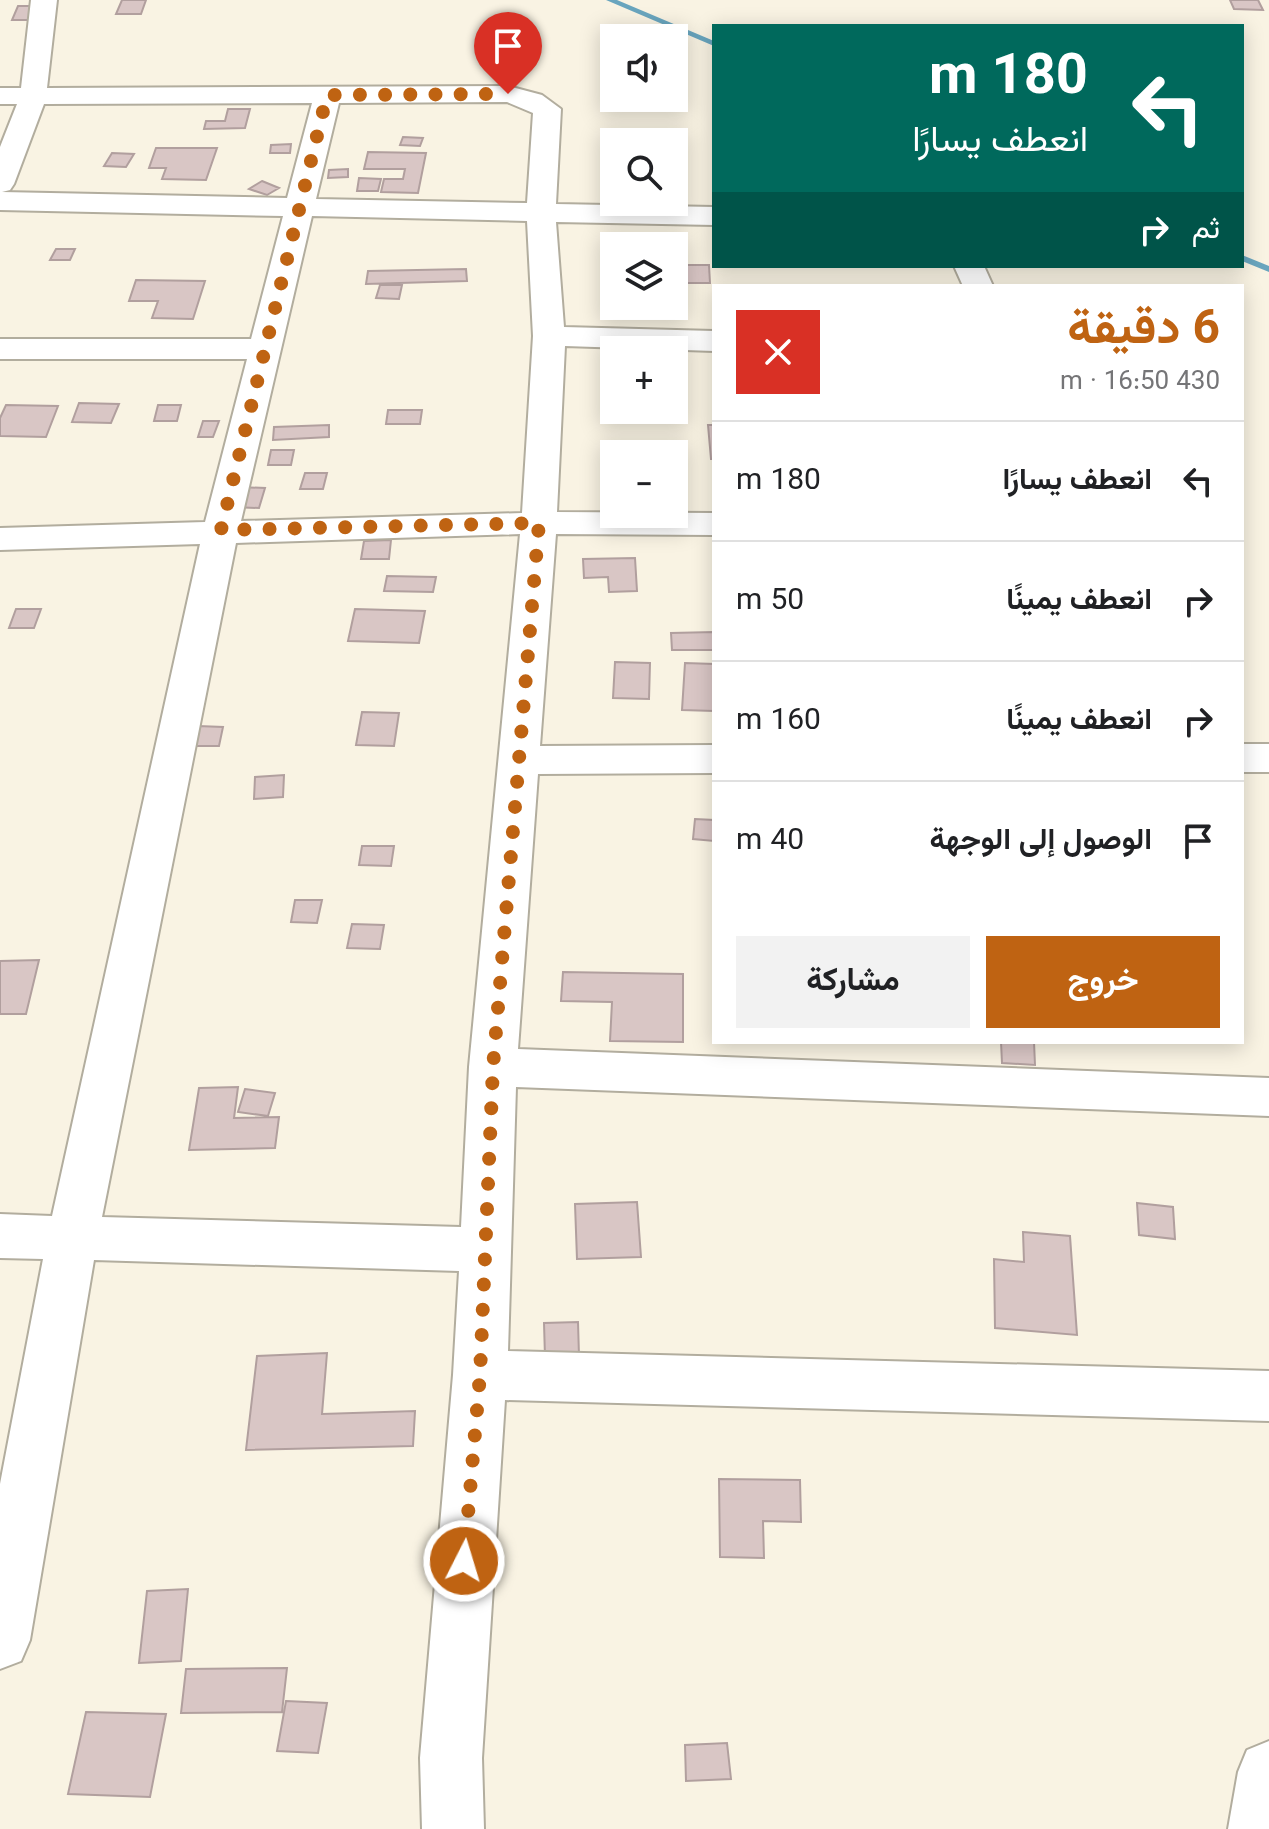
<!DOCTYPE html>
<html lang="ar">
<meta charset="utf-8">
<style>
body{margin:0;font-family:Georgia,Vazirmatn,serif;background:#f2f2f2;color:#202124;direction:rtl;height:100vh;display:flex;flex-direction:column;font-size:30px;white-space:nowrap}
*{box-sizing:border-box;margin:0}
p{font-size:26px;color:#757577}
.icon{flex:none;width:44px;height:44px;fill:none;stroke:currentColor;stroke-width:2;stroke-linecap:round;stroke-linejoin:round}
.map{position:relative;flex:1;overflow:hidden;direction:ltr}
.sheet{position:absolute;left:712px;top:284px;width:532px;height:760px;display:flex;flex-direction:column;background:#fff;border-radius:0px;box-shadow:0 4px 20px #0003;direction:rtl}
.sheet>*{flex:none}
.top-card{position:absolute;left:712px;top:24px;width:532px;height:244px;border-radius:0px;box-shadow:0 4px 20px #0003;direction:rtl;background:#00695c;color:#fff;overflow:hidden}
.buttons{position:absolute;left:600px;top:24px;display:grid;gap:16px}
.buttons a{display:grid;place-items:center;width:88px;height:88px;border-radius:0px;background:#fff;box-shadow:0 4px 20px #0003;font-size:40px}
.pin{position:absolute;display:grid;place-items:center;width:68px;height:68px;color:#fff;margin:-82px -34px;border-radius:50% 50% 50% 0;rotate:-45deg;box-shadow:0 0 8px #0007}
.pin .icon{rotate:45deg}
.me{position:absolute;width:88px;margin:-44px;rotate:5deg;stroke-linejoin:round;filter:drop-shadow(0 0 6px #0008)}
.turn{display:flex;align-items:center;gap:28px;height:168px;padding:0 24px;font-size:36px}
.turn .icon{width:104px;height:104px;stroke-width:2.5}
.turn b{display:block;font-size:56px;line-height:68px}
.then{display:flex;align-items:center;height:76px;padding:0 24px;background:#0003;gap:16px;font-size:30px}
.round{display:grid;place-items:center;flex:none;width:84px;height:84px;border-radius:0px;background:#f2f2f2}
.overview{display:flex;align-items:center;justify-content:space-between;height:136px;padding:0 24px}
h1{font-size:48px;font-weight:700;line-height:60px;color:#bf6312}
.cta{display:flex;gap:16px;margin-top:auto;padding:16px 24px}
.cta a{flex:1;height:92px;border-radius:0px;background:#bf6312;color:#fff;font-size:32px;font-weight:700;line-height:92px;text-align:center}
.cta a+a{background:#f2f2f2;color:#202124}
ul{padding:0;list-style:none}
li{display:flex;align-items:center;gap:24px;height:120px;padding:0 24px;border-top:2px solid #e0e0e0}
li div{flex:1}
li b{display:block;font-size:30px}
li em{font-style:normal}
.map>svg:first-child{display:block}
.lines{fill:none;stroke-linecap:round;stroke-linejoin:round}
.stream{fill:#69a5be;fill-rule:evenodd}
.building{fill:#d9c6c5;stroke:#b19f9e;stroke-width:2}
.minor-casing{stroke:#b2ad9e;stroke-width:4}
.minor{fill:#fff;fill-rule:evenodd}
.route{stroke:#bf6312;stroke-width:14;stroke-dasharray:0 25.2}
</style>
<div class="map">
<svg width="1269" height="1829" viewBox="0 0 1269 1829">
<rect width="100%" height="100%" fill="#f9f3e3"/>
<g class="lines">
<path class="stream" d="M606,0h11l97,41v5z
M1242,255l27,11v6l-27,-11z"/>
</g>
<path class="building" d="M122,0h24l-5,14h-25z
M1230,0h28l5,10 -29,-1z
M18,6h28l-5,14h-29z
M228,109h22l-5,19 -41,1 2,-8h19z
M611,133h36l-1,9h-37z
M403,137l20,1 -3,8 -20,-1z
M291,144l-1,9h-20l1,-8z
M156,148h61l-11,32 -44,-1 4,-11h-17z
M368,152l58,1 -8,40 -37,-1 3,-13h19l2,-10h-41z
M112,153l22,1 -8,13 -22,-1z
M605,164h9v21l-12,-1z
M348,169v8l-20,1 1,-8z
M359,178l22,1 -3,12h-21z
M262,181l17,7 -12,7 -18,-6z
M56,249h19l-5,11h-20z
M680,265h29l1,18h-31z
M466,269l1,12 -101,3 2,-13z
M136,280l69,1 -12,38 -41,-1 6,-17h-29z
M380,285h22l-3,14 -23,-1z
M79,403l40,1 -8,19 -39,-1z
M6,405l52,1 -12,31 -46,-1v-18z
M158,405h23l-4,16h-23z
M388,410h34l-2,14h-34z
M203,421h16l-6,16h-15z
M329,425v12l-56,3 1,-13z
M708,425h6v34h-3z
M271,450h23l-3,15h-23z
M305,473h22l-4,16h-23z
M238,487l27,1 -6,20 -27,-1z
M391,540l-2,19h-28l3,-18z
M635,558l2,33 -28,1 -1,-15 -24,1 -1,-19z
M387,576l49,1 -3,15 -49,-1z
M16,609h25l-7,19h-25z
M355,609l70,2 -6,32 -71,-2z
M714,632v18h-42l-1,-17z
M615,662l35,1 -1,36 -36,-1z
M685,663l29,1v47l-32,-1z
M362,712l37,1 -5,33 -38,-1z
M198,726l25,1 -4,19h-26z
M284,775l-1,22 -29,2 1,-22z
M695,819l19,1v21l-21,-2z
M362,846h32l-3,20 -32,-1z
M295,900h27l-5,23 -26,-1z
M352,924l32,1 -4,24 -33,-1z
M39,960l-13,54h-26v-53z
M563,972l120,2v68l-73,-1 2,-39 -51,-1z
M1001,1042h33l1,23 -33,-2z
M238,1087l-4,31 45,-1 -4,31 -86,2 10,-62z
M245,1089l30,4 -7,23 -30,-4z
M637,1202l4,55 -64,2 -2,-55z
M1137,1203l36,4 2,32 -36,-4z
M1023,1232l47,4 7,99 -82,-7 -1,-69 30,3z
M578,1322l1,34 -34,1 -1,-34z
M327,1353l-5,61 93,-3 -2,35 -167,4 11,-94z
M719,1479l81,1 1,42 -38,-1 1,37 -44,-1z
M188,1589l-7,72 -42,2 8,-72z
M287,1668l-5,44 -101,1 5,-44z
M286,1701l41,2 -9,50 -41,-2z
M86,1712l80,2 -16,83 -82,-3z
M727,1743l4,36 -45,2 -1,-36z"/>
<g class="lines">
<g class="minor-casing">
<path id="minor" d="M31,0h26l-10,88 461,-2 34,9 19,14 -5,95 158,3v18l-158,-3 8,105 150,4v20l-149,-5 -8,166 157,1v22l-158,-1 -16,212 174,-1v28l-176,1 -20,275 751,29v38l-753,-29 -8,264 761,20v50l-764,-21 -23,358 2,71h-62l-2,-71 33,-383 6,-104 -365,-11 -64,380 -9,21 -21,8v-185l43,-225 -43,-1v-44l52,2 148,-672 -200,6v-22l205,-6 42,-163h-247v-20h251l32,-123 -283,-6v-63l17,-43h-17v-16h21zM507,102l26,11 -6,90 -211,-4 23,-96zM312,103l-25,95 -285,-6 8,-2 4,-6 30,-80zM312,216l215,5 6,115 -11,177 -281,8zM520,534l-51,533 -8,160 -359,-10 134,-674z
M954,266h30l9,20h-30z
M1242,744h27v28h-27z
M1269,1741v88h-41l10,-57 9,-22z"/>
</g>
<use href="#minor" class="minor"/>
</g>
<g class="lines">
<path class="route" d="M464,1561l16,-186 13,-308 46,-544 -318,7 106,-435 181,-1"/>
</g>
</svg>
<div class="buttons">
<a><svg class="icon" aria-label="sound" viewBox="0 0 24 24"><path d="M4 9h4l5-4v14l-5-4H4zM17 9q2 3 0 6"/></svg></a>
<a><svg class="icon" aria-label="search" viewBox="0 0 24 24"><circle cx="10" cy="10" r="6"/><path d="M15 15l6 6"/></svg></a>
<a><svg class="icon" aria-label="layers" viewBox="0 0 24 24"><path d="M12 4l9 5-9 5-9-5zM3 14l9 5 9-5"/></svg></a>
<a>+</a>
<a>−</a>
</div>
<div class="pin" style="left:508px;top:94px;background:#d93025"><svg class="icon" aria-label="arrive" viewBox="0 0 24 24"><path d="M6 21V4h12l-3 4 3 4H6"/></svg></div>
<svg class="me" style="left:464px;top:1561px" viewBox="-20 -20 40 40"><circle r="17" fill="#bf6312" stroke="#fff" stroke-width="3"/><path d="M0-11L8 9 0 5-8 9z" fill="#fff"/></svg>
<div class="top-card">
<div class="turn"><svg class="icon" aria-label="left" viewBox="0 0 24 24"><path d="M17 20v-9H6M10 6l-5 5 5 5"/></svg><div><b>180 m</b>انعطف يسارًا</div></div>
<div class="then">ثم<svg class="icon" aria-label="right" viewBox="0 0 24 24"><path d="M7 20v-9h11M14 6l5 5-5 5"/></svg></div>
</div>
<section class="sheet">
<div class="overview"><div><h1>6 دقيقة</h1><p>430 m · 16:50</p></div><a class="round" style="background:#d93025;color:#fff"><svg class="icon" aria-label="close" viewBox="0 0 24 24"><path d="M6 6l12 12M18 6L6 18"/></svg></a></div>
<ul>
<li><svg class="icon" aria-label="left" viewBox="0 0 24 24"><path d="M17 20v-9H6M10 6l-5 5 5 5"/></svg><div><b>انعطف يسارًا</b></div><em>180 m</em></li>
<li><svg class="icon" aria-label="right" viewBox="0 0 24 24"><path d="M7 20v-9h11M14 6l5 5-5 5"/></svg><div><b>انعطف يمينًا</b></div><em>50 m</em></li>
<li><svg class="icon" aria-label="right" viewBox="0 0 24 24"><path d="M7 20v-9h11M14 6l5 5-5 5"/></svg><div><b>انعطف يمينًا</b></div><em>160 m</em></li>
<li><svg class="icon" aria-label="arrive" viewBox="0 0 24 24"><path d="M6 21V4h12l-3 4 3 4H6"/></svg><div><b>الوصول إلى الوجهة</b></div><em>40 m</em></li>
</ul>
<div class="cta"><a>خروج</a><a>مشاركة</a></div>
</section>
</div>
